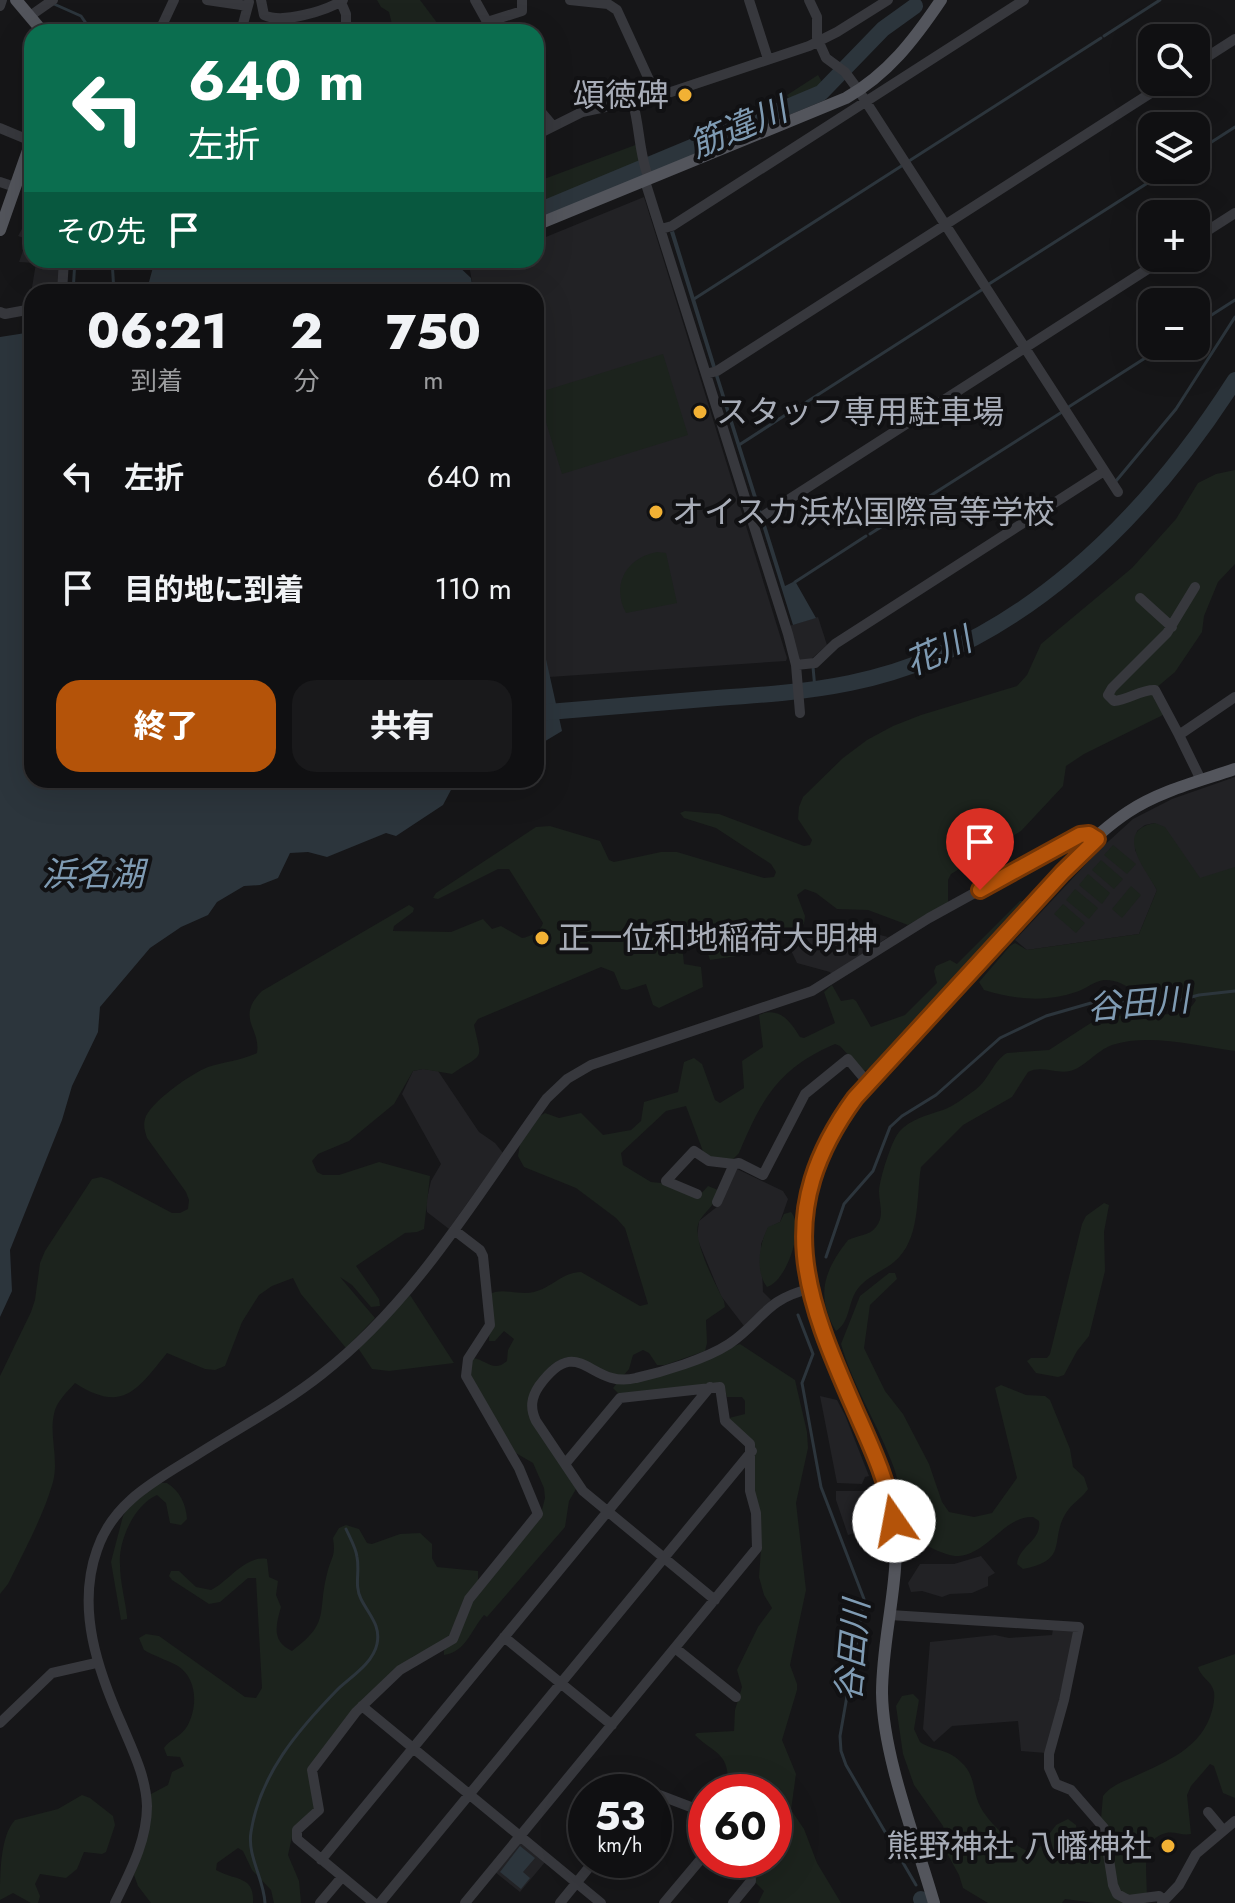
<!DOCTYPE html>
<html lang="ja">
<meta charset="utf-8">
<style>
body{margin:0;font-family:Jost,"Noto Sans JP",sans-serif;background:#19191b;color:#f1f3f6;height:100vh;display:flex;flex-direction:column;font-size:30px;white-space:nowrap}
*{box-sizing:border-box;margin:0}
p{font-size:26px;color:#9c9d9f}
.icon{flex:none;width:44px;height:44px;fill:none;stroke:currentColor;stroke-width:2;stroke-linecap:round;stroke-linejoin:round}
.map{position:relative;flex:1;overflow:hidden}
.panel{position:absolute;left:24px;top:284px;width:520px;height:504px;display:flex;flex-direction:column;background:#101012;border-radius:24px;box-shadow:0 8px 32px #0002,0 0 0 2px #303032}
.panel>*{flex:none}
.guide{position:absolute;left:24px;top:24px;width:520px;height:244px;border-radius:24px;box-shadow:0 8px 32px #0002,0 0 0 2px #303032;background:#0b6e4f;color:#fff;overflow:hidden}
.controls{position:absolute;left:1138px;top:24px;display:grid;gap:16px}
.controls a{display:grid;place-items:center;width:72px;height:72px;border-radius:16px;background:#101012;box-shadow:0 8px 32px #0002,0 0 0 2px #303032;font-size:40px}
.speed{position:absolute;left:568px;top:1774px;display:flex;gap:16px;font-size:40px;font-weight:700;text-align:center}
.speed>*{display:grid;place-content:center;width:104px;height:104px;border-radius:50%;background:#101012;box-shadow:0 8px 32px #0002,0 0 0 2px #303032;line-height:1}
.speed small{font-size:20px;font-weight:400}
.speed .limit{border:12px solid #d22;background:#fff;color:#111}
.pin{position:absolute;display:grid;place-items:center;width:68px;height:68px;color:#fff;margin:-82px -34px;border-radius:50% 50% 50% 0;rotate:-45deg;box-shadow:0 0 8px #0007}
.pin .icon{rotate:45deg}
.me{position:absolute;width:88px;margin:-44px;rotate:348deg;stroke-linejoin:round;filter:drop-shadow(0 0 6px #0008)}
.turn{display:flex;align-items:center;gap:28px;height:168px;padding:0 32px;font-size:36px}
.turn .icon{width:104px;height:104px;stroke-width:2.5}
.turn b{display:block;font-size:56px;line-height:68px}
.then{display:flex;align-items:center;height:76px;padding:0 32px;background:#0003;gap:16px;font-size:30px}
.eta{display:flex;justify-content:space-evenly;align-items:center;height:136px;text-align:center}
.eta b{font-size:48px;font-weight:800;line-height:56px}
.button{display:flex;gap:16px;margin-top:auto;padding:16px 32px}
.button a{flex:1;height:92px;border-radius:24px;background:#b45309;color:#fff;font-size:32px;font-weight:800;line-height:92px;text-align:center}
.button a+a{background:#19191b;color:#f1f3f6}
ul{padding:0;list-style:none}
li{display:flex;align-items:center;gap:24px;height:112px;padding:0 32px}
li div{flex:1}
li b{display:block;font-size:30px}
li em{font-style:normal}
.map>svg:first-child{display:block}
.built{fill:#222225}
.green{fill:#1c231d}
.water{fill:#2c353c}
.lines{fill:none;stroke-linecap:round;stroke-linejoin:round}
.stream{stroke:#2c353c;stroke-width:3}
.river{stroke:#2c353c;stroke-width:16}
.minor{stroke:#37383d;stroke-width:10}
.major{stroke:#53555c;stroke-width:12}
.route-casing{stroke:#753606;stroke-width:20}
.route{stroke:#b45309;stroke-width:14}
.poi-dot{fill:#f2b134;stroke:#111113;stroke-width:3}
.labels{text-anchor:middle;stroke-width:8;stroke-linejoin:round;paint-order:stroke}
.poi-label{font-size:32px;fill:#a8adb8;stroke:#111113;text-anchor:start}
.water-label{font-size:34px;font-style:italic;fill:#7f9bb3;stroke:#111113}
</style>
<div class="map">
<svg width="1235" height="1903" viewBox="0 0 1235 1903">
<rect width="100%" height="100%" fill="#161618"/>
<path class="built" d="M644,197l143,461 -1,3 -237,16 -13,-66v-319h-62l-6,-32h68v-19z
M32,211v49h29l-2,32h-27v14h-3l7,-43 -17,-1 8,-23 -9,-3z
M818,617l9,28 -18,16h-7l-3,-2 -10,-33z
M1235,777v179l-80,-133 -10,2 -8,6 -2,19 22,40 -18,44 -112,16 -12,-10 84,-90 34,-31 39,-20z
M851,922l17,10 20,5 -56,38 -2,-3 -33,-9 -10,-21 34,-16z
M423,1069l15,2 41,61 16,11 8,10 -54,76 -22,-17 -1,-9 5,-22 10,-17 -39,-70 11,-23z
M735,1168l48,23 5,8 -8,23 -12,6 -7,16 2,48 8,8 -27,26 -23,-30 -24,-58 2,-17 19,-15z
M820,1396l17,4 8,15 24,61 -4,1 -3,7 -25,-1z
M836,1491h43l7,38 -3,3 -18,-12 -2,10 -15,5 -12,-35z
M981,1556l14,17 -7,4v9l-16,7 -22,1 -8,3 -20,-6 -11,1 -3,-9 12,-19h34z
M1053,1629l23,1 -30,123 -25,-2 -3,-30 -66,5 -18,16 -11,-13 7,-87 65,-7 14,3 43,-3z
M519,1842l27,19 -26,31 -25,-20z"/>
<path class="green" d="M377,0h43l24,32h-50l-5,-20 -8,-5z
M841,71l-21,19 -29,13 -4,-8 31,-20 4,7z
M638,144l3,22 -105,43v-27z
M663,354l25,81 -126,39 -25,-81z
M1235,470v94l-17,18 -14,34 -2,16 -27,40 -19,16 7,27 -79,39 -18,12 -3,20 -42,45 -70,43 -3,6v22l-40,23 -40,-15 -31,-1 -21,-16 -11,-4 -8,6 8,21 -1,8 -25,15 -23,5 -12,11 -34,5 -7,-21 -19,2 -2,4 2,19 17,3 2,20 -44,21 -6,-3 -7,-21 -19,6 -6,-1 -7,-17 -13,-5 -123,52 -4,6c8,37 11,27 -22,49l-29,-5 -10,2 -19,33 -45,37 -31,13 -6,7 5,11 6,3h16l40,-13 51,14 -6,53 -7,3 -12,1 -49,33 23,33 1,7 -9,1 -19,-22 -12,-8 35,41 -29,30 -45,-54 -8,-16 -21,8 -13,9 -17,27 -17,44 -10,4 -10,-1 -38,-16c-30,37 -44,61 -92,30 -8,9 -19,19 -21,31 -5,21 5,45 -1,68 -10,35 -29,69 -45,102l-8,10v-218l31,-64 4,-12 5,-37 5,-12 47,-72 9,-2 9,3 62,33h8l8,-4 1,-9 -3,-8 -39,-54c-2,-7 -4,-12 -2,-19 4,-16 47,-46 63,-52 16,-5 34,-7 49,-14 4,-25 -22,-35 5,-62l147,-86 5,3 -1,4 -19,14 -1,5 58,1 32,-13 9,10 9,-3 21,12c8,-1 19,-7 21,-15l-34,-54h-11l-60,30 -5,-1 3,-5 100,-66 14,-1 50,15 9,19 5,2 47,-10h16l87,26 10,-1 2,-5 -5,-8 -55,-36 -32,-10 -4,-5 5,-2 34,3 85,32 6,-1 2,-5 -14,-21 1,-12 4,-10 40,-39 24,-18 26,-14 28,-11 96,-29 10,-11 14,-31 91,-76 44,-49 22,-36 18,-9z
M657,552l9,1 11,50 -51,10c-15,-28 0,-55 31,-61z
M1155,823l10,4 35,51 35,-11v184c-39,-5 -85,-18 -123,-6 -16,6 -28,23 -42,26 -14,3 -29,-6 -42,1l-16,25 -49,28 -42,42c-5,30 0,73 -27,95 -12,10 -31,16 -39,31 -7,13 -6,30 -19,38 -21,-36 -12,-60 12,-91 10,-5 21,-4 28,-13 9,-11 3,-23 3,-36 1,-13 12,-49 20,-59 11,-13 29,-17 44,-22 11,-4 22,-13 32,-20 14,-10 18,-29 32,-37l42,-3 48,-31 12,-3 66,-2c10,-2 16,-5 21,-14l-4,-4c-10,2 -20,7 -30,7 -21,-1 -34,-24 -58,-23 -10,1 -18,9 -28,12 -31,11 -62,7 -92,-2l-5,-8 31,-36 5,-3 12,7 112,-16 18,-44c-12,-21 -44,-60 -2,-67z
M1113,845l23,19 -9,10 -23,-19z
M1101,860l22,19 -9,10 -22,-19z
M1088,874l22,19 -8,11 -23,-19z
M1131,886l10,9 -19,23 -10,-9z
M1075,889l23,19 -9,11 -23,-19z
M1020,901h4v4l-152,163 -9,3 -23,-25 -5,-2c-56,24 -73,54 -96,109l-7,7h-16l-12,-6 -18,-48 -20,5 -45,42 2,12 28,17 10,1 33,13h5l9,-10 10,4c-3,18 -13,20 -19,32 -8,17 17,63 25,79l1,6 -19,13 1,23 -2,8 -40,14h-8l-8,-12 -6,-3 -10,5 -4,14 -6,7h-5l-48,-19c-23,3 -36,28 -42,49l48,83 -7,12 -4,26 -78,90 -3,-2c-13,15 -18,37 -40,40v-4l24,-43 72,-90 5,-20 -1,-10 -11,-25 -19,-11 -46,-82 5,-12c14,2 20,15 34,3l1,-11 6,-11 -10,-8 -9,10h-6l1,-47c13,-7 29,2 44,-2 17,-4 29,-20 47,-20l59,34 8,-2 -23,-76 -9,-10 -40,-30 -52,-21 -6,-11 2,-12 20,-28 5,-3 14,5 22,-5 22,22 28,-5 10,-9 3,-19 34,-10 6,-30 10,-4 8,6 13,36 5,3 24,-15 -2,-27 21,-14 -4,-32c20,-9 31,6 41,22l4,1 31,-15 -11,-31 8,-7 9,16 12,-2 3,2 15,26 34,-12 32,-32 -3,-12 2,-5 14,-6 7,4z
M1063,904l22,19 -9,10 -22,-19z
M1104,1203l5,2 -5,27 1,39 -16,65 -12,15 -13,24 -6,2 -22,-4 -9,-12 4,-3h16l3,-4 32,-130 4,-8z
M791,1212c14,15 -4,69 -24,75 -12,-16 -8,-42 1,-60l12,-5 4,-8z
M889,1273h6l2,6 -27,26 -6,43 21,43 18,23 26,50 13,38 7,10 25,5 18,-4 25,-35 -22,-90 6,-3 25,10 19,1 5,4 20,49 3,18 11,10 4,12c-6,9 -16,14 -22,24 -17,27 4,47 -43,56l-6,-5c2,-19 25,-23 22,-43l-6,-4c-29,-1 -44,36 -74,39 -13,1 -41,-13 -48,-24 -8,-14 -11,-47 -17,-64 -15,-42 -41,-81 -53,-124l19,-48z
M410,1295l44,68 -65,8 -17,-2 -14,-21z
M740,1344l55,36 12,52 1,16 -12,55 10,87 -16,75 7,19v6l-15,50 14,34 -5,36 13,19 13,34 24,40h-83l6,-12 -9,-9 -3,-22h22v-68h-53l7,-8c1,-32 -14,-30 -33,-49l2,-2 37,-2 1,-21 7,-23 -5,-17 21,-43 14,-19 -8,-13 -5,-18 2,-28 -7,-50 1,-49 -26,-32 16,-4v-13l-3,-4h-15l-2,-7 -106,4 -6,-6 4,-5z
M159,1483h8c13,8 19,21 20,36l-6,6 -11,-2 -4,-20 -9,-8c-23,10 -39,46 -37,70 0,17 5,34 7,51v3l-6,1 -10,-58 12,-46 6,-10z
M346,1525l13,4 8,14 5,1 28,-10 20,-1 12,11v14l5,9 41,4v11l-27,55 -39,20 -101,110 4,42 -21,19 -6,27 11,26 2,22h-27l-3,-13 -19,-20 -9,-19 -5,-3 -21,15 -1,7c19,11 39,5 37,33h-102l-13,-17 -4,-11 17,-81 17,-9 4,-13 12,-6 -4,-9 -13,-1 -3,-8c5,-8 16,-11 22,-20 12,-19 12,-49 -8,-62 -11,-6 -24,-10 -34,-16l-5,-12 7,-4 13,2 86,61 11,1 6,-10 -6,-110h-8l-28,24 -11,2 -37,-24 -3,-4 2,-5h8l17,16 15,3c18,-9 34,-35 56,-31l2,18 9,4 -2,14 5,12c-5,18 -10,34 11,44 39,-29 25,-38 35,-77 4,-18 9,-16 6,-36l6,-10z
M1235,1654v144l-12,-5 -9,-27 -4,-2 -19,22 -4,9 4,39c-9,2 -16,-3 -25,-1 -30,7 -16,50 -20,70h-51l-30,-4 -3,4h-74l-25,-15 -4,-13 -11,-20 -5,-29 -29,-41 -11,-31 -7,-48 6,-10 11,-2 6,6 -5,29 6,13c14,10 28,5 44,23 11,12 9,27 16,41 6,14 41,49 56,46l20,-27 12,-6 8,6 3,21 16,-1 4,-4 4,-45c7,-9 16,-13 26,-17 31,-15 68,-27 81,-62 3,-8 5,-17 4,-25 -2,-11 -14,-15 -16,-25z
M82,1795l8,3 23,18 2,9 -9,27 -4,2 -18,-2 -7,17 -11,9 -26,-4 -5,10 5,12 -2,7h-7l-18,-10 -13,7c0,-26 0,-64 15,-80l43,-11z"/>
<path class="water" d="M674,231l42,136h-4l-42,-135z
M155,260h297l19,18 2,14h-338l14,-10z
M32,332v448h437l-17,8 -9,17 -47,31 -10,-3 -59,24 -19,-5 -18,1 -12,25 -18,7 -16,1 -27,16 -9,13 -27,12 -31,21 -50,59 -2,25 -26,54 -10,34 -52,130 2,41 -12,26v-980z
M718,374l44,139h-4l-43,-137z
M764,519l21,67 10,-5 21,37 -23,7 -32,-103z
M536,614l26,117 -25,15h-1z
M520,1846l15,12 -12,14 7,6 -9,11 -21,-17z"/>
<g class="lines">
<path class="stream" d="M54,4l27,12 11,16
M1104,36l56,-36
M1196,152l39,-25
M909,161l192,-123
M112,260l2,32
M989,284l179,-114
M73,292l2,-32
M694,299l209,-134
M1196,325l39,-25
M1067,408l97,-62
M791,412l192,-123
M739,445l48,-31
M1116,481l60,-72 59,-92
M870,534l192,-122
M795,582l71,-46
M813,667l2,22
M826,1257l18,-53 29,-33 17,-44 12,-11 34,-21 64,-57 46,-22 52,-15 17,-1 46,5 38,-10 36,-4
M798,1315l15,39 -11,29 19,104 43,112 -24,137 1,15 5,14 70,120
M265,1903c-1,-24 -18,-47 -14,-71 9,-58 47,-102 87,-143 14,-13 35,-26 39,-45 4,-19 -8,-29 -16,-45 -7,-14 -1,-27 -4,-42 -1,-9 -7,-19 -11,-28"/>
<path class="river" d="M536,212l285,-119 62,-64 32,-23
M536,713c60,-5 121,-10 181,-15 45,-3 89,-6 133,-15 168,-34 296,-164 385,-303
M921,1899l2,4"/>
<path class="minor" d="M207,0l41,6
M261,0l3,15c18,9 62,-4 79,-15
M340,0l6,14v18
M475,0l15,27v5
M570,0l38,4 9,6 40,87
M749,0l19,59
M809,0l8,17v21l9,20 19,14 14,19 259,401
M0,6l2,-6
M30,16l23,-16
M487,22l35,-11v-11
M159,32l15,-32
M238,32l5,-8 6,-22
M1196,64l39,-25
M633,103c7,25 6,52 16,76
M536,106l17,20
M0,128l31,13
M536,135l46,-23 80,-17 147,-49 28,-14 51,-32
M645,181l143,453 8,31 4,48
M0,182l15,5
M661,229l11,-3 352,-226
M1196,238l39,-25
M62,292l2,-32
M0,312l5,2 27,-5
M706,374l11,-3 451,-289
M752,519l11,-3 402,-258
M1140,598l32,29
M796,665l19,-2 20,-19 269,-173
M1179,735l-24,-45c-13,-1 -27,10 -41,11l-6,-6 4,-7 55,-55 28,-46
M1201,780l-22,-45 56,-38
M697,1194l-31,-13 28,-30 15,10 25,3
M717,1202l17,-38 5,-1 24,12 42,-81 43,-35 20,24
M715,1600l-132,-109 -47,-70c-6,-13 -5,-23 3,-35 41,-56 50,4 97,-8 27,-6 70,-19 93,-34 34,-23 35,-44 80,-55
M890,1615l189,12 -15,73 -15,54v14l7,16 15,6 33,38 9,57 4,9 11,6 31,-4 5,4
M504,1637l108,88
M675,1648l61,49
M362,1706l239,197
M0,1723l52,-50 44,-10
M654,1793l42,16 10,21
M1208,1812l15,18
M321,1860l389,-473
M115,1903c15,-31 32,-62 32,-97 -1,-29 -14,-55 -25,-81 -24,-54 -46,-116 -25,-175 16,-48 58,-69 98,-94 42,-27 88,-51 127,-82 95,-74 156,-181 225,-276l20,-19 24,-14 221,-74 117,-73 151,-83 9,-1 8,5
M320,1903l22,-26
M374,1903l-77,-64v-9l22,-20 -7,-40 44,-58 44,-42 53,-31 16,-40 69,-85 -19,-46 -53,-92 2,-17 22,-34 -7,-69 -3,-6 -26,-20
M380,1903l372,-452
M465,1903l292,-355 -1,-35 -6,-22v-47l-25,-23 -5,-34 -100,11 -55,66
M560,1903l35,-43
M664,1903l42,-50
M733,1903l18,-22 -2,-21
M1162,1903l17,-18 17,-31 39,-33"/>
<path class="major" d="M16,0l27,32
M536,225l310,-127c42,-24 68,-58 95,-98
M0,230l32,-91
M934,1903c-18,-63 -51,-146 -52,-210 0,-59 20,-117 12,-176 -14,-93 -84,-168 -90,-263 -2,-40 7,-82 26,-118 18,-34 45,-62 71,-90 28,-30 56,-60 84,-90 41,-44 93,-111 143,-144 31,-21 72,-31 107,-43"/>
</g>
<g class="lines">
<g class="route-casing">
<path id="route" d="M894,1521c-6,-39 -22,-73 -38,-109 -51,-116 -85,-199 -1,-314l207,-225 35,-34 -8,-5 -9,1 -100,55"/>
</g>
<use href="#route" class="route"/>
</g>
<g class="poi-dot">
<circle cx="685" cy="95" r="8"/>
<circle cx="700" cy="412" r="8"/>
<circle cx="656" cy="512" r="8"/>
<circle cx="542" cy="938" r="8"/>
<circle cx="1168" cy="1846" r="8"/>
</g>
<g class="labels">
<g class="poi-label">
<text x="669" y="106" text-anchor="end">頌徳碑</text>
<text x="716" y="423">スタッフ専用駐車場</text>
<text x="672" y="523">オイスカ浜松国際高等学校</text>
<text x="558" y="949">正一位和地稲荷大明神</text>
<text x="1152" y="1857" text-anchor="end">熊野神社 八幡神社</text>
</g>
<g class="water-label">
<text transform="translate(738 127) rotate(-23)" y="12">筋違川</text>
<text transform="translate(938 651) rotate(-24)" y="12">花川</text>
<text x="93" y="886">浜名湖</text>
<text transform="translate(1138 1003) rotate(-5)" y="12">谷田川</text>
<text transform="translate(852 1651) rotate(-85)" y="12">谷田川</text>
</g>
</g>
</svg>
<div class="controls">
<a><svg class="icon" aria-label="search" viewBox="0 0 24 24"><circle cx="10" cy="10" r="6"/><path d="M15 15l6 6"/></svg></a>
<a><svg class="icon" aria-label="layers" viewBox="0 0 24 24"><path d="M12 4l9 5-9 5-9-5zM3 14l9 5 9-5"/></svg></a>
<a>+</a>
<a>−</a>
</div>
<div class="speed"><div>53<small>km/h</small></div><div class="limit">60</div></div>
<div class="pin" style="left:980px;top:890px;background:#d93025"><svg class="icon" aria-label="arrive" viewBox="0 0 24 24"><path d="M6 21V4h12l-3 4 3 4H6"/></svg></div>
<svg class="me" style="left:894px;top:1521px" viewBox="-20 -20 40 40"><circle r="19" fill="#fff"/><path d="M0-13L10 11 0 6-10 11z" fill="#b45309"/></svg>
<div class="guide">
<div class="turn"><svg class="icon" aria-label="left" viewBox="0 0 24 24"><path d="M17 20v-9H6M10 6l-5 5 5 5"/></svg><div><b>640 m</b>左折</div></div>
<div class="then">その先<svg class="icon" aria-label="arrive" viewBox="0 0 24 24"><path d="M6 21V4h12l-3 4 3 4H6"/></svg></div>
</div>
<section class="panel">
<div class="eta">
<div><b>06:21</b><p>到着</p></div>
<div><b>2</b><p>分</p></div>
<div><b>750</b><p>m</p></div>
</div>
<ul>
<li><svg class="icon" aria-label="left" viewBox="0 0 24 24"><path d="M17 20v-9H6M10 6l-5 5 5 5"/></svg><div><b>左折</b></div><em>640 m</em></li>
<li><svg class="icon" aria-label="arrive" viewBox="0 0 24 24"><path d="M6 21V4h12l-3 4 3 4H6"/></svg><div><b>目的地に到着</b></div><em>110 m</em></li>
</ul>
<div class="button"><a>終了</a><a>共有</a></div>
</section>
</div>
